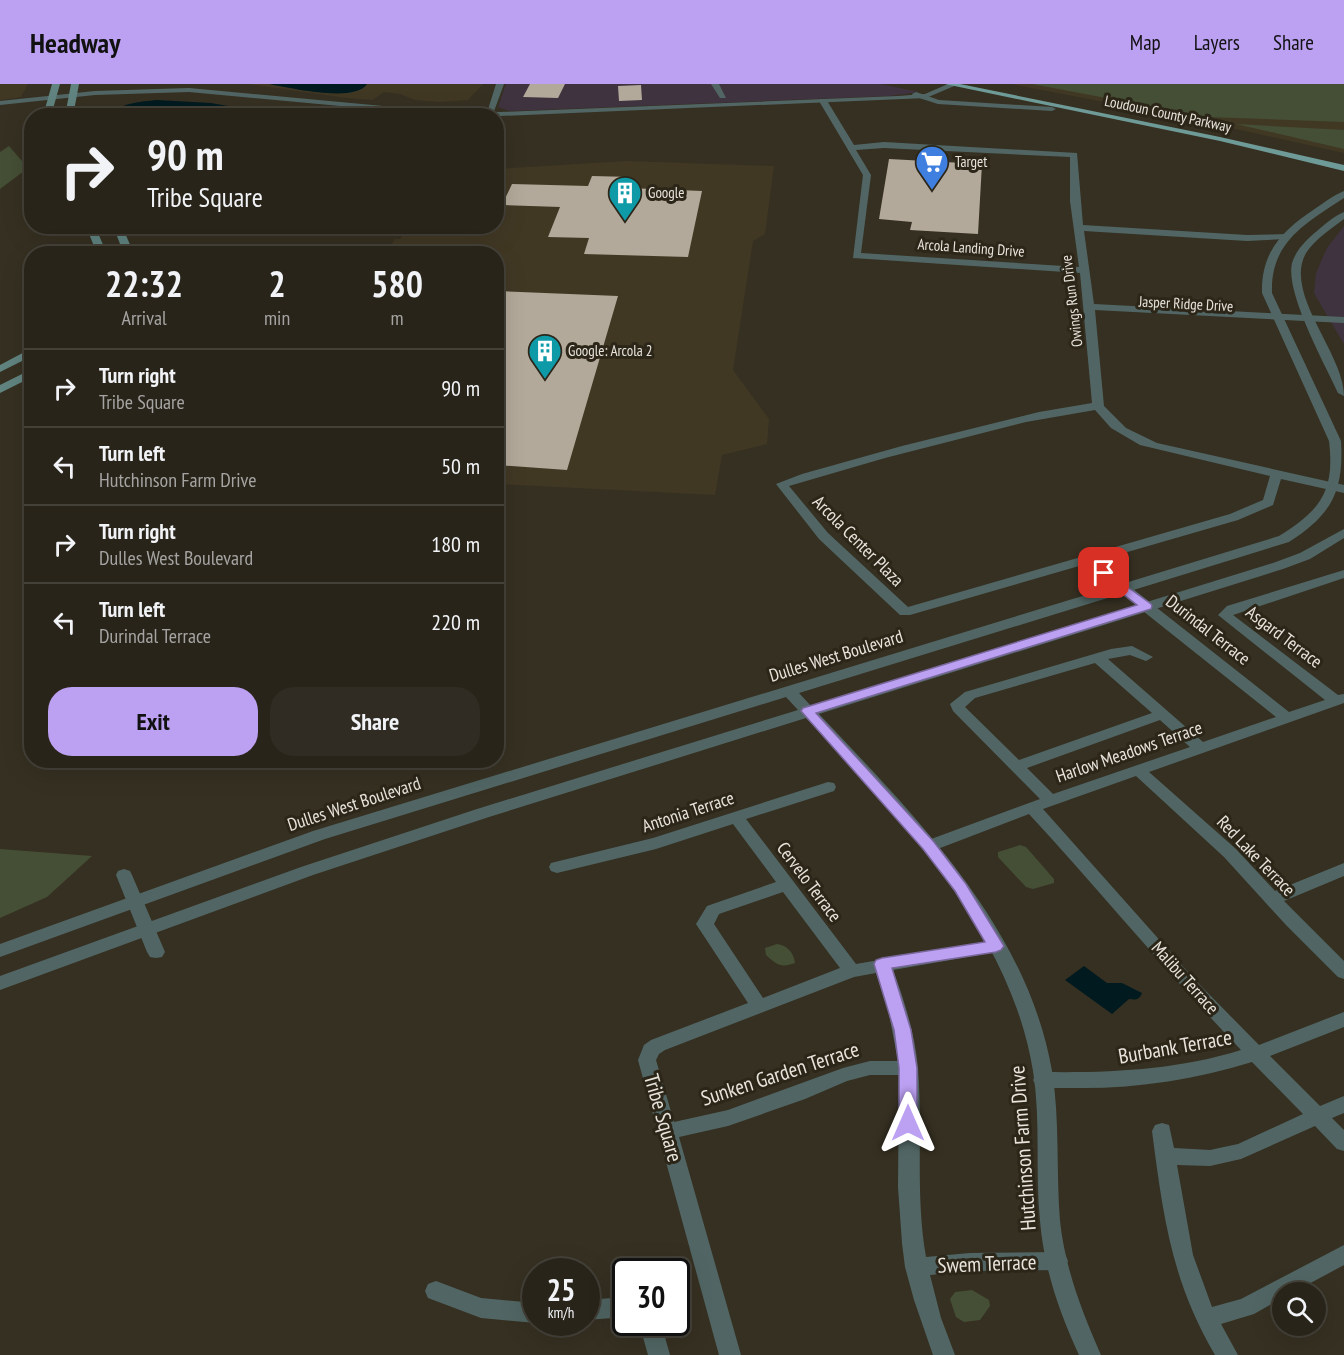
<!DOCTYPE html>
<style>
body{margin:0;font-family:"PT Sans Narrow",sans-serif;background:#302c23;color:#f1f3f6;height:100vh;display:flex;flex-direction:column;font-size:22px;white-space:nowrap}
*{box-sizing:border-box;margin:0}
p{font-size:20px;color:#a5a4a2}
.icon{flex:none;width:33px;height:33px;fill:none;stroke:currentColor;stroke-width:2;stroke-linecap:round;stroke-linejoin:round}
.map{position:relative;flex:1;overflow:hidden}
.details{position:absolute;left:24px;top:162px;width:480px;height:522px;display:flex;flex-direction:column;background:#28241a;border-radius:24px;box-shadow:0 6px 24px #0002,0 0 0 2px #444139}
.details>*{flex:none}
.top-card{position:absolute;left:24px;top:24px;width:480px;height:126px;border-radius:24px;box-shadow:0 6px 24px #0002,0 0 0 2px #444139;background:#28241a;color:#f1f3f6;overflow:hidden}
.fabs{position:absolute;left:1272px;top:1198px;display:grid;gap:12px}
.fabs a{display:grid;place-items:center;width:54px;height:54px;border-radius:50%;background:#28241a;box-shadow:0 6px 24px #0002,0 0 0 2px #444139;font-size:30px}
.speed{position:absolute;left:522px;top:1174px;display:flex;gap:12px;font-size:30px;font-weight:700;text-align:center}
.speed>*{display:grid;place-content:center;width:78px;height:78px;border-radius:50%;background:#28241a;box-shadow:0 6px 24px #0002,0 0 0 2px #444139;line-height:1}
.speed small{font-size:15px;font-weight:400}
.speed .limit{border:3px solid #111;border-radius:9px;background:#fff;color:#111}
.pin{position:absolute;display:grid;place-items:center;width:51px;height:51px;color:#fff;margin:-26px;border-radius:12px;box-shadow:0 3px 9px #0006}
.me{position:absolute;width:66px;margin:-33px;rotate:0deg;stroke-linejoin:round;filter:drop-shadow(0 0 4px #0008)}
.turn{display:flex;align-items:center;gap:21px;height:126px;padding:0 24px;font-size:27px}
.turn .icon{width:78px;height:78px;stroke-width:2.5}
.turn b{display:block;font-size:42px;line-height:51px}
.eta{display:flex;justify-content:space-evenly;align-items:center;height:102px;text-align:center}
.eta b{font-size:36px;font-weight:700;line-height:42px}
.action{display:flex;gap:12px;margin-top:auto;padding:12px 24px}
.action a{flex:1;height:69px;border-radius:24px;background:#bca0f2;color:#111;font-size:24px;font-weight:700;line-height:69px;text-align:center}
.action a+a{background:#302c23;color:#f1f3f6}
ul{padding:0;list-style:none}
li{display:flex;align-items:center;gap:18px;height:78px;padding:0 24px;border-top:2px solid #444139}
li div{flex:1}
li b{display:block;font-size:22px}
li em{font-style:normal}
header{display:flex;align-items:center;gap:36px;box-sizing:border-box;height:84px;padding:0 30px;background:#bca0f2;color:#111}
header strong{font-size:28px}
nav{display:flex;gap:33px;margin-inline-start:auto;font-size:21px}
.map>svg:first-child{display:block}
.commercial{fill:#403340}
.built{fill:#413824}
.green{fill:#454f35}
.water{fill:#001a1f}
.building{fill:#b3a99a}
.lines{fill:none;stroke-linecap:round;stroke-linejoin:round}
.minor{fill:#516664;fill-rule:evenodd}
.tertiary{fill:#516664;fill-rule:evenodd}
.secondary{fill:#618481;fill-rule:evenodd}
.primary{fill:#6e9b97;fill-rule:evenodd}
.route{fill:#bca0f2;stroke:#7a689d;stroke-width:1.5}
.labels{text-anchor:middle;stroke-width:6;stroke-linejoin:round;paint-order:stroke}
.far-street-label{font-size:15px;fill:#e8e4dc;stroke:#2c2619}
.far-poi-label{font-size:15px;fill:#e8e4dc;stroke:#2c2619;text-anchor:start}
.street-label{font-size:18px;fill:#e8e4dc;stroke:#2c2619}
.near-street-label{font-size:21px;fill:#e8e4dc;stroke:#2c2619}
</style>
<header>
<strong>Headway</strong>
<nav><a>Map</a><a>Layers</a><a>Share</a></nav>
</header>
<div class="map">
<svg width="1344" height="1271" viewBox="0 0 1344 1271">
<rect width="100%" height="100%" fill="#363022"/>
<path class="commercial" d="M506,0h374l39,8 -30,4 -380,15 -11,-4z
M1344,142v118l-30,-51 2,-20 11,-25z"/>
<path class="built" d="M0,0h28l-7,13 -21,3z
M248,0h235l-15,16 -28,2 -25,-2 -15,-6 -16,-2 -11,8 -26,-2z
M1011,0h333v69l-167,-37z
M627,77l147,5 -9,68 -12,7 -20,129 36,49 -2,25 -45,11 -7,40 -218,-11 -1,-230h-110l9,-15h5l6,-11 -9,-1 99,-1 1,-57z"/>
<path class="green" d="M1032,0h312v38l-137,-5z
M1236,40l108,6v19z
M9,62l19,22 -28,21v-37z
M1020,761l6,2 28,32v4l-21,6 -7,-2 -28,-30v-5z
M0,765l92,7 -45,41 -47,21z
M777,860c10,1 17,9 18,19 -14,5 -18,2 -29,-8l-1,-7z
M972,1206l17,10 1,6 -10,14 -16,2 -8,-5 -6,-18 5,-7z"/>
<path class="water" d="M269,0h98c-12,19 -77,4 -98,0z
M157,16l54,3 66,12h-166c10,-13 30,-13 46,-15z
M1084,882l23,17h15l20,10c-3,7 -6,7 -13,6l-17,15 -47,-34z"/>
<path class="building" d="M530,0h35l-7,14 -35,-1z
M641,1l1,15 -23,1 -1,-15z
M889,75l93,5 -4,70 -68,-4 2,-8 -33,-3z
M592,92l39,1 -3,11 74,3 -14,66 -104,-3 5,-16 -41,-1 12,-30 -58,-2 10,-21 76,2z
M496,207l122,5 -51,174 -71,-5z"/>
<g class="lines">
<path class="minor" d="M496,0h8l-11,30 -7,2z
M711,0h8l7,14h-6z
M916,8l23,8 113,7 4,2 -4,2 -114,-7 -25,-8 -1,-2z
M820,15h6l28,46 30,-3 193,11 6,72 164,10 42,-1 2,2 -5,3 -39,2 -163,-10 10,73 250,13v6l-249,-13 9,96 22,22 31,15 187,42v8l-63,-14 -8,26 -35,15 -328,95h-10l-81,-76 -43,-55 26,-10 100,-28 137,-34 53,-9 -12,-130 -227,-15 10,-83 -44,-74zM884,64l186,9v44l9,66 -218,-14 10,-78 -15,-25zM1095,326l16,18 29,17 130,31 -7,24 -33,14 -322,93 -80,-74 -39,-47 96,-28 141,-36z
M1104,485l5,1 180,142 36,-12 -107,-85 9,-9 117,-36v8l-111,37 105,80 6,-1v9l-195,69 87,77 39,42 69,-28v13l-60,25 60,60v18l-6,-2 -52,-52 -62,-68 -88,-81 -93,33 153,172 63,64 85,-33v15l-74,29 50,50 24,-10v17l-12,5 12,12v21l-7,-2 -22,-23 -74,33 -31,7 -33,-1 16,90 19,52 29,-8 103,-54v20l-52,28h-10v5l-28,16 -33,10 17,31h-23c-44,-75 -52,-140 -63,-224l3,-6 7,-2 7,2 5,23 36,2 28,-6 65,-30 -51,-52c-58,18 -118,27 -179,26 -12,0 -25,1 -37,-3l-3,-5 3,-5 7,-3c67,1 134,-2 198,-22 -73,-76 -140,-158 -212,-236l-94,36h-12l-2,-4 2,-4 117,-43 -87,-88 -3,-7 15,-12 146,-43 21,-3 21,11 -7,4 -16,-6 -22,4 95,83 73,-25 -177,-141 -2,-3zM1095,579l57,50 -133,47 -54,-53 10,-9zM1160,636l30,27 -137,47 -26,-26z
M828,698l6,1 2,4 -2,4 -88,28 110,145 140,-24 6,1 3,5 -3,5 -6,1 -103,18c12,32 22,65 25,98 5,64 -3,126 8,189l44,-4 87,-1 8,2 3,7 -3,7 -8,2 -87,1 -40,4 11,43 14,37h-22l-19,-55 -9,-33 -3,-24 -4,-56 1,-112h-29l-23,6 -42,18 -77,27 -49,11 62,218h-22l-81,-295 6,-15 7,-5 97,-37 -52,-79 11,-18 69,-24 -43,-58 -77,25 -99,24 -6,-2 -2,-4 2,-4 102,-25zM783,808l57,76 -77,30 -49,-74 5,-10zM876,889l13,41 9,47h-28l-27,7 -115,42 -54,12 -18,-62 3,-6 6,-4 189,-73z
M124,785l6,2 2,4 33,77 -3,5 -6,1 -6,-1 -3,-5 -31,-77 2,-4z
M436,1197l45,17 55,5v20l-55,-5 -53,-20 -3,-7 3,-7z
M626,1213v20l-40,3v-20z
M639,1239h22l9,32h-22z"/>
<path class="tertiary" d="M948,0h11l-33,14 -426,18 -106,-5 -205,-19 -94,3 -95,10v-4l95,-10 94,-3 205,19 106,5 398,-16 27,-2z
M1344,107v7c-38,25 -74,44 -72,95l69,148c3,51 -10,74 -52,101l-490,151 12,13 462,-143 27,-10 44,-24v9l-34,21 -27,10 -464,145c96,102 208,213 233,357 8,49 4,100 8,150 5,47 22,91 41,134h-22c-20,-43 -35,-87 -39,-134 -5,-50 1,-100 -7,-150 -23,-142 -134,-252 -227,-353l-317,99 -176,58 -313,115v-14l301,-109 176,-58 321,-99 -12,-13 -461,142 -325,118v-13l313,-113 966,-295c42,-26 56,-45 50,-95l-67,-148c-1,-42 21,-63 54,-85 9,-6 18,-13 28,-17z
M1344,128v7c-13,10 -29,20 -38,34 -23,41 38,100 38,143l-6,-3c-13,-29 -53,-100 -46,-130 4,-13 15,-24 25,-32 8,-7 17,-15 27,-19z"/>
<path class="secondary" d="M52,0h8l-9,32h-8z
M71,0h8l-6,32h-8z
M86,142h9l12,28h-10z
M113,142h9l12,28h-10z
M32,264v8l-32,16v-7z
M32,285v8l-32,16v-8z"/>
<path class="primary" d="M945,0h15l260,53 124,28v6l-124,-30z"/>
</g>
<path class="route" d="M1104,486l47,34 1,2 -1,3 -335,104 118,129 32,42 38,62 -3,4 -5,2 -104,16 19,62 6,38v55l-3,5 -6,2 -6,-2 -3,-5v-55l-5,-38 -20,-66 2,-4 6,-2 103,-16 -30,-51 -32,-42 -122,-138 2,-3 334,-103 -37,-29v-5z"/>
<defs>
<g id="supermarket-pin" transform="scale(1.725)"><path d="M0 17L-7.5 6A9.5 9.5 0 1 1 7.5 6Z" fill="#3f7fe0" stroke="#2c2619"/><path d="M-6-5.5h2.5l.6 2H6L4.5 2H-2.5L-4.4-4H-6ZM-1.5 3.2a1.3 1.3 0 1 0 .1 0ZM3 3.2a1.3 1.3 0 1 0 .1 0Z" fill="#fff"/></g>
<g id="building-pin" transform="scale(1.725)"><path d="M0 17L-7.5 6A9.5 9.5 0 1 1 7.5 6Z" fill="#0f9aa8" stroke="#2c2619"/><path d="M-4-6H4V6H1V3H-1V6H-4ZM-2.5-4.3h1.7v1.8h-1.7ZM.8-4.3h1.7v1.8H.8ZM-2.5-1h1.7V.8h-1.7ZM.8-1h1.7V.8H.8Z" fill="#fff"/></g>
</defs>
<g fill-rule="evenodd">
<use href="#supermarket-pin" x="932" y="78"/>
<use href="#building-pin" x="625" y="109"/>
<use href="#building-pin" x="545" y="267"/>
</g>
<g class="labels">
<g class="far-street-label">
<text transform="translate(1168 30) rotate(12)" y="5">Loudoun County Parkway</text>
<text transform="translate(971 164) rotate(4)" y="5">Arcola Landing Drive</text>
<text transform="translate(1072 217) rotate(-97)" y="5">Owings Run Drive</text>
<text transform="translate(1186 220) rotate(3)" y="5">Jasper Ridge Drive</text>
</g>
<g class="far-poi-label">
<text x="955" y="83">Target</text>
<text x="648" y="114">Google</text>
<text x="568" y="272">Google: Arcola 2</text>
</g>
<g class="street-label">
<text transform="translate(858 457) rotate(45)" y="6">Arcola Center Plaza</text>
<text transform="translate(1208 546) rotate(38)" y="6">Durindal Terrace</text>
<text transform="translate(1284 553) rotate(37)" y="6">Asgard Terrace</text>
<text transform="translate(836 572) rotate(-17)" y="6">Dulles West Boulevard</text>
<text transform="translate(1129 668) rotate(-19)" y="6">Harlow Meadows Terrace</text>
<text transform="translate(354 720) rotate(-18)" y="6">Dulles West Boulevard</text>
<text transform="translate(688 728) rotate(-18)" y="6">Antonia Terrace</text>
<text transform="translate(1256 772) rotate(46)" y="6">Red Lake Terrace</text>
<text transform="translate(809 798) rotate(53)" y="6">Cervelo Terrace</text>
<text transform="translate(1185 894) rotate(48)" y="6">Malibu Terrace</text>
</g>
<g class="near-street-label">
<text transform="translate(1175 963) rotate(-10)" y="7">Burbank Terrace</text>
<text transform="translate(780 990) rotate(-18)" y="7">Sunken Garden Terrace</text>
<text transform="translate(663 1034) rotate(74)" y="7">Tribe Square</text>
<text transform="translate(1023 1064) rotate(-94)" y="7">Hutchinson Farm Drive</text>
<text transform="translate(987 1180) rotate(-2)" y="7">Swem Terrace</text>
</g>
</g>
</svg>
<div class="fabs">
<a><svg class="icon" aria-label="search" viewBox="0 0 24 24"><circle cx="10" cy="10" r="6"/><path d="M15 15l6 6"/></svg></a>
</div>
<div class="speed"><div>25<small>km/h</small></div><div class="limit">30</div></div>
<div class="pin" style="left:1104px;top:489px;background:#d93025"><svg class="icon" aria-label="arrive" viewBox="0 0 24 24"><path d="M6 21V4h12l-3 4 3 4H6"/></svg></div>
<svg class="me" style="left:908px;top:1039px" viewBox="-20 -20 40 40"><path d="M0-17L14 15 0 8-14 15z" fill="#bca0f2" stroke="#fff" stroke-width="4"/></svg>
<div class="top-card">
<div class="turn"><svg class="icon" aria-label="right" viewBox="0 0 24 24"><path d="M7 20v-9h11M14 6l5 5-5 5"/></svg><div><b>90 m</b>Tribe Square</div></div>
</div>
<section class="details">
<div class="eta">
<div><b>22:32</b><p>Arrival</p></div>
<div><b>2</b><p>min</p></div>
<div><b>580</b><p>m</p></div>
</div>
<ul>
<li><svg class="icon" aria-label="right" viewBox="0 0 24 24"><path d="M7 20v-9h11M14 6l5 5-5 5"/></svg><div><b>Turn right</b><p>Tribe Square</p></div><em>90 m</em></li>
<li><svg class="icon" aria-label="left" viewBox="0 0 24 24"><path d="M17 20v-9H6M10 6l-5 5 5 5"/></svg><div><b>Turn left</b><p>Hutchinson Farm Drive</p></div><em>50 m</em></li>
<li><svg class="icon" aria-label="right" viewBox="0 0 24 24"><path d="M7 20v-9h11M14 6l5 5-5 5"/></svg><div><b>Turn right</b><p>Dulles West Boulevard</p></div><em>180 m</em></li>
<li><svg class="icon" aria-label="left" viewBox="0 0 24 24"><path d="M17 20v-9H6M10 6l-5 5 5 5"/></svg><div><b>Turn left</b><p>Durindal Terrace</p></div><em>220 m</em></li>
</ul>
<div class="action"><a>Exit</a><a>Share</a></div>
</section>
</div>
